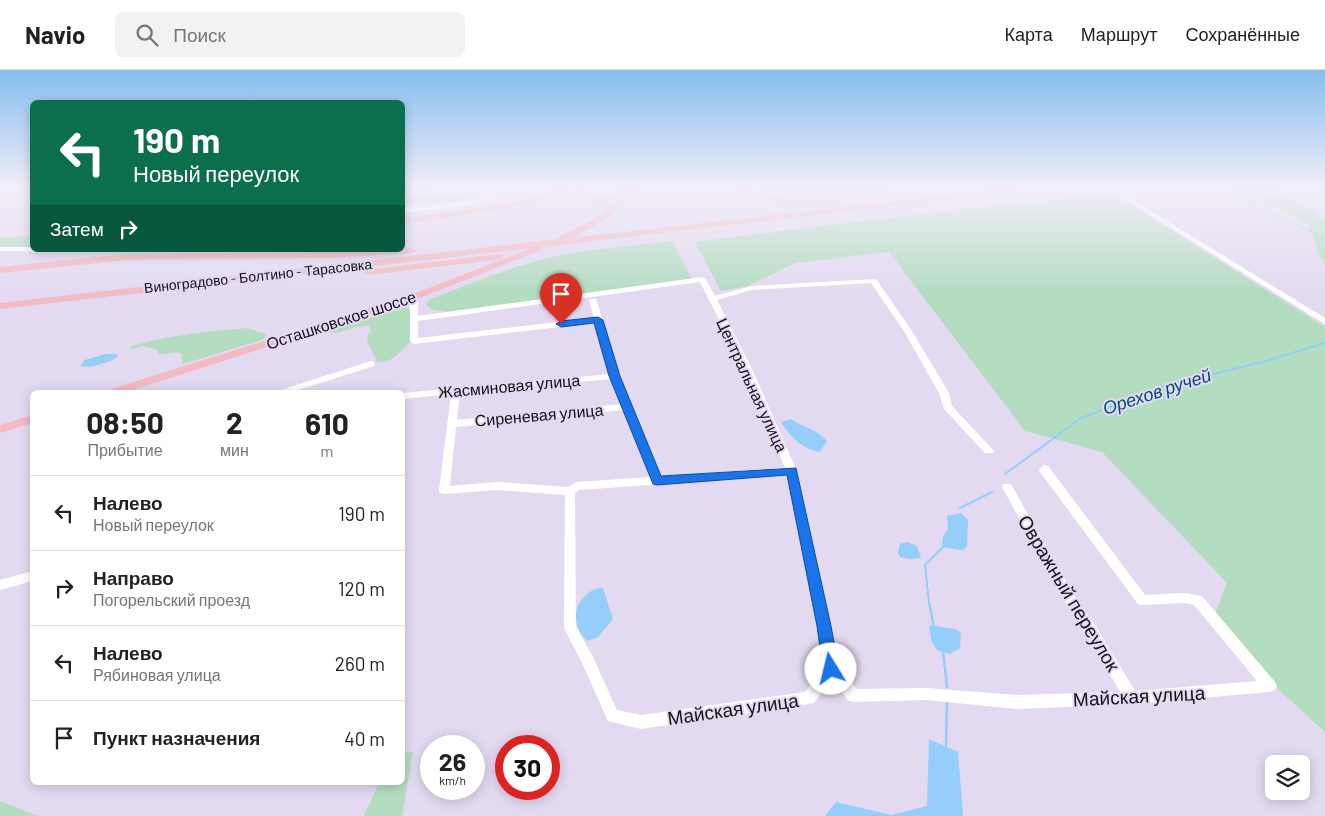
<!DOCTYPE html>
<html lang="ru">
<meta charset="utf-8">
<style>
body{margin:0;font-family:Barlow,sans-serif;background:#f2f2f2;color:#222;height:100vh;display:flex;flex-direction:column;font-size:19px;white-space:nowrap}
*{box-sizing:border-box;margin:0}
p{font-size:16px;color:#767676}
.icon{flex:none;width:28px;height:28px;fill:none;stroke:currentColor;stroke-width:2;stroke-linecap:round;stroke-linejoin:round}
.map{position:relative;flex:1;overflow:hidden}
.sheet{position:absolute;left:30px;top:320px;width:375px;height:395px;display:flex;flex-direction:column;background:#fff;border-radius:8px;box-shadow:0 2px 12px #0003}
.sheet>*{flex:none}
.banner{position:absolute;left:30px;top:30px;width:375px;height:152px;border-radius:8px;box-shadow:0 2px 12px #0003;background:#0b6e4f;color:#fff;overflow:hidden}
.controls{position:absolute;left:1265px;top:685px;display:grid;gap:10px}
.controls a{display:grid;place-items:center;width:45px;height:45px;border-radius:8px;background:#fff;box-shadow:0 2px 12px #0003;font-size:25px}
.speed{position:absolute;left:420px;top:665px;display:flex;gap:10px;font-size:25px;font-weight:700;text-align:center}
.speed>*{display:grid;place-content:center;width:65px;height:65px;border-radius:50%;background:#fff;box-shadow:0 2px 12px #0003;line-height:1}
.speed small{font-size:12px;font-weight:400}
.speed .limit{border:8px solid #d22;background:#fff;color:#111}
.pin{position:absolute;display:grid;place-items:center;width:42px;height:42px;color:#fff;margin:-51px -21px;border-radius:50% 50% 50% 0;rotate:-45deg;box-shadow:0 0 5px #0007}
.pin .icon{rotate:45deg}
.me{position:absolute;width:55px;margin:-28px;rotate:351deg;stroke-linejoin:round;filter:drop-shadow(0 0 4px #0008)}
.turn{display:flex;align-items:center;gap:18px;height:105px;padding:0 20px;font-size:22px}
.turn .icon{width:65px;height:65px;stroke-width:2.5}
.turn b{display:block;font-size:35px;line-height:42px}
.then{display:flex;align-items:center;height:48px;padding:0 20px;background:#0003;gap:10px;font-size:19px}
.eta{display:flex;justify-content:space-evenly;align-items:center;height:85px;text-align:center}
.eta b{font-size:30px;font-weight:700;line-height:35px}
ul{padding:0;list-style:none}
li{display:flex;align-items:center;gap:15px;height:75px;padding:0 20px;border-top:1px solid #e0e0e0}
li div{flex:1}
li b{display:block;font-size:19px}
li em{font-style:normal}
header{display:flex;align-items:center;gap:30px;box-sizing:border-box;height:70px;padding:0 25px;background:#fff;border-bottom:1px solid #e0e0e0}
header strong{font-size:24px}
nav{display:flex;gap:28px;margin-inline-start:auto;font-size:18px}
.search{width:350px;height:45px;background:#f2f2f2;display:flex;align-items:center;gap:12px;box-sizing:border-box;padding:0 18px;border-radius:8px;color:#767676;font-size:19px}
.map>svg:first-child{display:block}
.green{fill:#b4dcc1}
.water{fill:#94cef9}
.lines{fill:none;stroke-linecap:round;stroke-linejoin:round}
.stream-far2{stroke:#94cef9;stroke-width:1}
.stream-far1{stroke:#94cef9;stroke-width:2}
.stream{stroke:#94cef9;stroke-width:2.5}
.minor{fill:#fff;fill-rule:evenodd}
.major{fill:#f2bbc2;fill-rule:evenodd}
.route{fill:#1a73e8;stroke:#114b97}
.labels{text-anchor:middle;stroke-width:4;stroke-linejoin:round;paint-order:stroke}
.far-street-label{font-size:14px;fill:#15121a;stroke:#e3daf1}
.street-label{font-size:16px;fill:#15121a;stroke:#e3daf1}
.water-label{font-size:18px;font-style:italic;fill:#014c74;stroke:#e3daf1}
.near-street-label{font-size:19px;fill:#15121a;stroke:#e3daf1}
</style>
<header>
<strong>Navio</strong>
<div class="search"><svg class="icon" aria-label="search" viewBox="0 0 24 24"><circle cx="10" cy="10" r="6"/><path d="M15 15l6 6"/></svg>Поиск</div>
<nav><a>Карта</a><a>Маршрут</a><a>Сохранённые</a></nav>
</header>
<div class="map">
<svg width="1325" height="746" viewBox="0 0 1325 746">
<rect width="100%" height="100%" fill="#e3daf1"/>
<path class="green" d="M403,119h26l-2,9c17,1 33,-3 49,-2l1,2 -74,6z
M757,119h152c-53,5 -100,11 -152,0z
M1248,119h27l50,30v44l-5,-7 -12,-32 -63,-32z
M1112,123l213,134v405l-57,-52 -53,-66 12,-31 -125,-131 -77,-21 -136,-179 -94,11 -47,23 -27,5 -26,-49 133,-17z
M32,166v11h-32v-10z
M672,171l20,38 -244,33 -15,-2 -7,-5 3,-5c35,-14 71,-29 107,-39 44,-12 91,-14 136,-20z
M406,237l10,7 -5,27 -15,15 -8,5 -11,1c-4,-13 -16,-21 -6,-31l-2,-5c-14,-1 -27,8 -40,7l8,-5z
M248,258l19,7 -5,5 -79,24 -2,-11c-8,-2 -16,3 -24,1l1,-4 -14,-4 -13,3v-3c39,-11 78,-15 117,-18z
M413,682l-11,64h-38l15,-33 23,-1 1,-29z
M0,731l38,15h-38z"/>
<path class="water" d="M105,284h11l2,2c-5,6 -30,13 -38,10l5,-6z
M791,349c13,9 26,10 36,22l-7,11c-19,-4 -29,-14 -39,-30z
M961,443l7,7 -1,27 -5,3 -16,-2 -4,-3 1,-9 5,-7 -1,-13z
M907,472l10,4 4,12 -12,1 -9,-2 -2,-4 2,-9z
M598,518h5l10,31 -15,18 -11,4c-12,-12 -16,-30 -3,-44 3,-4 9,-7 14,-9z
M929,555l26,4 6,4 -1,15 -10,6 -13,-4 -6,-10z
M929,669l29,13 5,64h-138l11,-14 55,13 36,-9z"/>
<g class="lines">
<path class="stream-far2" d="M1232,119l22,16 66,31 5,7"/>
<path class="stream-far1" d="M1005,404l76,-56 84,-32 97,-24 63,-19
M960,438l32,-16
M929,533l-4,-38 21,-21"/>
<path class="stream" d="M929,532l5,26
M943,581l4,36
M946,678l1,-48"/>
<path class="minor" d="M1108,119h7l210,129v6z
M494,125l3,2 -1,1 -19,6 -75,9v-4l74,-9z
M0,177h32v3h36l-4,2 -64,-1z
M702,207l4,2 9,17 36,-10 125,-7 36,52 37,62 3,13 42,45 -1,2h-8l-41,-44 -5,-16 -35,-62 -33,-48 -120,7 -34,10 35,69 45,102 33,155 7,40 20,23 69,-1 91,7 103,-3 -36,-64 -13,-16 -69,-125 1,-3h8l68,120 13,16 43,71 122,-10 -63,-76 -9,-2 -43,2 -4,-1 -98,-132 -1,-3 5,-4 4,1 97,129 40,-2 17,3 73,86 2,4 -2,4 -5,2 -139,12 -114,5 -91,-9 -72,2 -5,-1 -18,-22 -17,24 -5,1 -168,25 -33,-8 -26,-58 -18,-35 1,-133 -68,-5 -53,4 -4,-1 -1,-3 12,-96 -49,5v-6l208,-19 -15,-51 -181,21 -4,-3v-44l4,-2 4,2v19zM700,212l44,87 41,99 -125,8 -40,-100 -24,-77h-6l-1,2 5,17 -176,20v-17zM612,309l10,25 -165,16 3,-27zM624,340l26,67 -73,5 -9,5 -71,-5 -47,4 6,-59zM788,405l30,151 6,42 -19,24 -164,23 -24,-5 -25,-55 -16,-28 -1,-134 4,-3z
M371,291l3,1 1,2 -1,2 -82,26h-13l2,-2z
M32,501v10l-32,9v-10z"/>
<path class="major" d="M565,119h11l-22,8 -44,11 -108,16v-5l108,-16z
M577,119h8l-1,2c20,15 34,-4 53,-2 -17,24 -40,37 -66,49l434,-49h21l-4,2 -480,56v3l-125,49 -291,93h-17l2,-3 300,-94 92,-36 -135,16 -5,-3 2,-2 135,-16 3,1v4l29,-11 -532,61v-6l558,-64 1,-2 39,-20 25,-20c-16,7 -34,8 -47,-5z
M729,119h13l39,9 54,3 4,2 -4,2 -54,-3z
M412,178l4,3 -1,2 -83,5 -204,2 -128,13v-6l128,-13 204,-2z
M32,345v8l-32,10v-8z"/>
</g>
<linearGradient id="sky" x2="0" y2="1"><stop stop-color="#86beef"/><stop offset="0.53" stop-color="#f2eef9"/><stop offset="1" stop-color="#f2eef9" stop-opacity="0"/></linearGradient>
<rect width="1325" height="223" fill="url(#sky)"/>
<path class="route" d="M598,247l5,3 17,56 41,100 135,-8 35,158 8,43 -3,5 -5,2 -5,-2 -3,-5 -6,-43 -30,-151 -130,10 -4,-1 -44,-108 -15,-53 -33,4 -5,-3 5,-3z"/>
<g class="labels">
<g class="far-street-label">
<text transform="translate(258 206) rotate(-6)" y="5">Виноградово - Болтино - Тарасовка</text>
</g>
<g class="street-label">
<text transform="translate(341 250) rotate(-18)" y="6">Осташковское шоссе</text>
<text transform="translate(752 315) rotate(65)" y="6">Центральная улица</text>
<text transform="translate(509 316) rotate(-5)" y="6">Жасминовая улица</text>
<text transform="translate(539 345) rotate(-5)" y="6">Сиреневая улица</text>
</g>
<g class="water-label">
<text transform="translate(1157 322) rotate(-18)" y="6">Орехов ручей</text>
</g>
<g class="near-street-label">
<text transform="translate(1069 523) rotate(59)" y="7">Овражный переулок</text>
<text transform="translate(1139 626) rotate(-3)" y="7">Майская улица</text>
<text transform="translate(733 639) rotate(-8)" y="7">Майская улица</text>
</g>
</g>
</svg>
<div class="controls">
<a><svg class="icon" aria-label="layers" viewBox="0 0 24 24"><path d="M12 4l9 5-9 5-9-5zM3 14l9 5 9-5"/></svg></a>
</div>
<div class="speed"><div>26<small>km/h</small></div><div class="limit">30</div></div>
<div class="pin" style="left:561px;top:254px;background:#d93025"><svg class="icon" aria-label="arrive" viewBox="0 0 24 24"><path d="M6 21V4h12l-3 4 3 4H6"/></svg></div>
<svg class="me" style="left:831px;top:599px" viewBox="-20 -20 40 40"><circle r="19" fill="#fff"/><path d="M0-13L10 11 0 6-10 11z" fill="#1a73e8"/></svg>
<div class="banner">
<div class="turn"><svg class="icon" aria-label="left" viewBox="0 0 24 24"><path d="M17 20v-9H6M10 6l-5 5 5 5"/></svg><div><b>190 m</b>Новый переулок</div></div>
<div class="then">Затем<svg class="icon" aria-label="right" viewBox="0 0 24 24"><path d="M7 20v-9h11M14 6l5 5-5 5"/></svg></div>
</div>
<section class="sheet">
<div class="eta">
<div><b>08:50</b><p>Прибытие</p></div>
<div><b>2</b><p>мин</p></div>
<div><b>610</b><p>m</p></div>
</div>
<ul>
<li><svg class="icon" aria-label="left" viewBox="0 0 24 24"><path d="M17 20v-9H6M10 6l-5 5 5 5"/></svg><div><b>Налево</b><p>Новый переулок</p></div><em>190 m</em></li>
<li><svg class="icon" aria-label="right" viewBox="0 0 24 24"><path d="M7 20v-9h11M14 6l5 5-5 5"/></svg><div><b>Направо</b><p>Погорельский проезд</p></div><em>120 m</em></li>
<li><svg class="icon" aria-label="left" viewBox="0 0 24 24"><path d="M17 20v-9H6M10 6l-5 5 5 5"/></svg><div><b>Налево</b><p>Рябиновая улица</p></div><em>260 m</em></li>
<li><svg class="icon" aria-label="arrive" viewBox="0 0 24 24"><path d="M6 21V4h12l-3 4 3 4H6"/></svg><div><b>Пункт назначения</b></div><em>40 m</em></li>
</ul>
</section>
</div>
